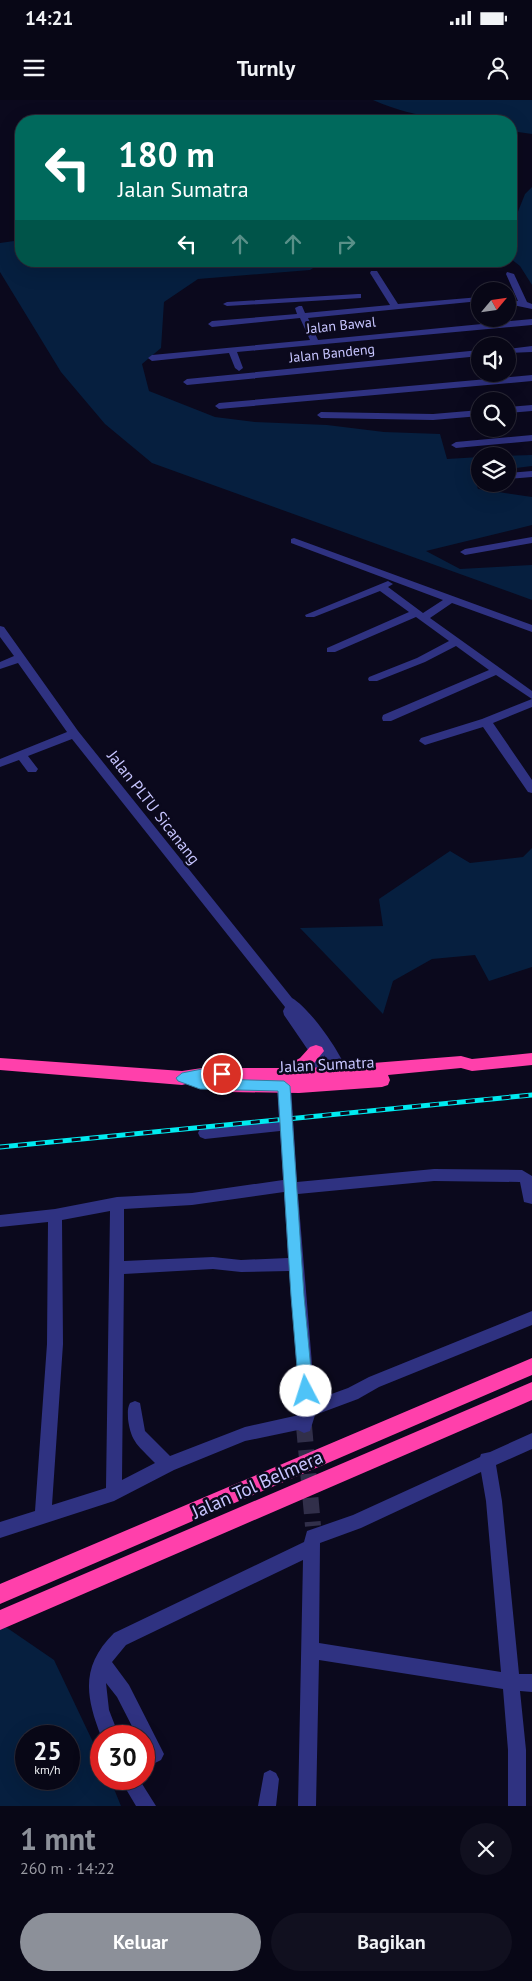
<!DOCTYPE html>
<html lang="id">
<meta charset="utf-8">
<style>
body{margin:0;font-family:"PT Sans",sans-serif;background:#11101f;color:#f1f3f6;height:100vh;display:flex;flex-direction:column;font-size:19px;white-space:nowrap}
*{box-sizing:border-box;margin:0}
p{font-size:16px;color:#9899a1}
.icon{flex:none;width:28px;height:28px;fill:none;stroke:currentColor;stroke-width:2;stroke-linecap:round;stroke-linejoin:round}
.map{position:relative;height:1706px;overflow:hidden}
.sheet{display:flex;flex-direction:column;background:#080716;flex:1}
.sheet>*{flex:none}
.top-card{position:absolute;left:15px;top:15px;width:502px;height:152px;border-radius:20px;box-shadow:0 5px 20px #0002,0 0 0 1px #292835;background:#00695c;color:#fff;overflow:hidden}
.needle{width:32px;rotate:61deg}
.buttons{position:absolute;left:471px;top:182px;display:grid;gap:10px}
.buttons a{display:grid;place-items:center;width:45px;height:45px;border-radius:50%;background:#080716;box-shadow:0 5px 20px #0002,0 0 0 1px #292835;font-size:25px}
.speed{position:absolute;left:15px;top:1625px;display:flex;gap:10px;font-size:25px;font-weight:700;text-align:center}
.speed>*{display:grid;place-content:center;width:65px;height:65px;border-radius:50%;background:#080716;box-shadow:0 5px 20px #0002,0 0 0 1px #292835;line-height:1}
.speed small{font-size:12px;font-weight:400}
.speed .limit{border:8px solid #d22;background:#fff;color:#111}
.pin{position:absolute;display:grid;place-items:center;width:42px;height:42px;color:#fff;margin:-21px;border:2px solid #fff;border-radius:50%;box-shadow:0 1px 5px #0007}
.me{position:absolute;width:55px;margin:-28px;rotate:355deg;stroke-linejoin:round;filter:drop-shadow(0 0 4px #0008)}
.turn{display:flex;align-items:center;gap:18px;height:105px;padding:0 20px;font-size:22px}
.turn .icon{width:65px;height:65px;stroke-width:2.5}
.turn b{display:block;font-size:35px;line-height:42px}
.lanes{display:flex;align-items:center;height:48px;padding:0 20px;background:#0003;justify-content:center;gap:25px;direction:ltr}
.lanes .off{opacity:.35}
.round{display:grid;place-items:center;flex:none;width:52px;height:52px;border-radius:26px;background:#11101f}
.headline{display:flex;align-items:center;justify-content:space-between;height:85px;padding:0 20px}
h1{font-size:30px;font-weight:700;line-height:38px;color:#8c9099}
.cta{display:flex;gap:10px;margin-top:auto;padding:10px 20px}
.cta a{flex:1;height:58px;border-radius:30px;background:#8c9099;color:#fff;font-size:20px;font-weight:700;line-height:58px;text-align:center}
.cta a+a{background:#11101f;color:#f1f3f6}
.status{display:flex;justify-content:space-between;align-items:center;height:35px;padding:0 25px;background:#080716;direction:ltr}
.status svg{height:14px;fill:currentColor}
header{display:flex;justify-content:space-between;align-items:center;height:65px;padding:0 20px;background:#080716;font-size:22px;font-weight:700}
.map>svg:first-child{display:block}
.water{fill:#061f3f;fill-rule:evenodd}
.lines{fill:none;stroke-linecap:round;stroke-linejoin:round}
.minor-tunnel{stroke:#312f4a;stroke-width:16;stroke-dasharray:16 8;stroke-linecap:butt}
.minor{fill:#2f3281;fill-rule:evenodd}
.highway{fill:#ff40ab;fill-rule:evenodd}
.rail-casing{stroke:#00ebf0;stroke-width:5}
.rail{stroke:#0b091d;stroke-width:3;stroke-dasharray:9;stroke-linecap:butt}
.route{fill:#4fc3f7;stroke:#337fa1}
.labels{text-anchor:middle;stroke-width:5;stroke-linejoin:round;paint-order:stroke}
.far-street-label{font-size:14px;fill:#c7c5ff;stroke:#0b091d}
.street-label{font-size:16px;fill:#c7c5ff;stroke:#0b091d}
.near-street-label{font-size:19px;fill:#c7c5ff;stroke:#0b091d}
</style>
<div class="status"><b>14:21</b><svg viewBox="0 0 49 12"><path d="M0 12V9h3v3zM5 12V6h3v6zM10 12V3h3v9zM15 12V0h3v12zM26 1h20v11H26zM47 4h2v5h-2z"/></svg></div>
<header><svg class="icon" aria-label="menu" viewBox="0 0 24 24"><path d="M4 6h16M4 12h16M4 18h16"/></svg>Turnly<svg class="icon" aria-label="person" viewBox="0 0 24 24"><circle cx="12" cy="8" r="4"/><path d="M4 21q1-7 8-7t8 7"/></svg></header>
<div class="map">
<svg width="532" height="1706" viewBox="0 0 532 1706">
<rect width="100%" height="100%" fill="#0b091d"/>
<path class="water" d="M373,0h159v34l-21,-3v-10c-48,0 -94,-1 -138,-21z
M532,87v98l-12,-19 -9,-7v-39l4,-1 10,-25z
M21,140v21h303l-14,9 -112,9 -34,23 -3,46 -19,16 7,27 66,26 40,5 72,3 57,7 56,2 7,25 33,-2v15l-8,1 6,16 54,8v28l-106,26 34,18 72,-4v35l-380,-137 -47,-39 -44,-52 -61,-100v-29z
M532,355v11l-24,3v-13h-7z
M532,748v119l-43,14 -14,-26 -43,4 -39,22 -10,33 -83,-86 83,-2 -4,-27 71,-48 20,12 53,-6z
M0,1523l54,37 47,99v20h9l11,27h-121zM26,1636h43v43h-43z"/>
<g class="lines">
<path class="minor-tunnel" d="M304,1326l9,100"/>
<path class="minor" d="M371,171h6l21,33 82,-7v4l-172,17 10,22 214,-21v6l-295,27 6,16 -4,3 -4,-3 -6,-15 -77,8 -4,-3 4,-3 158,-15 -10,-22 -88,9 -4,-3 4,-3 85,-7 -2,-6 4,-2h3l3,7 85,-8 -20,-32z
M507,172l7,2 13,28 5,2v5l-24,-5v-4l10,1 -12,-27z
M480,186h6l2,5h-8z
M358,194h3v4l-134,8 -4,-2 4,-2z
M532,246v6l-24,1v-4z
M480,250v6l-293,29 -4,-3 4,-3z
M532,275v6l-313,28 -4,-3 4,-3z
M532,305v6l-24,2v-6z
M480,310v6l-47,4 -112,-2 -4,-3 4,-3 112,2z
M532,335v6l-76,7 -5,-3 5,-3z
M532,371v6l-24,2v-6z
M532,437v6l-67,12 -5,-3 5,-3z
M294,438l238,87v7l-80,-29 -22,15 102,73v16l-39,16 39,57v13l-4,-1 -45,-65 -58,18 -6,-4 2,-3 61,-19 50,-20 -36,-24 -105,46h-8l-1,-3 1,-3 106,-45 -33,-24 -31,16 -48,19h-8l-1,-2 1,-2 48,-19 32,-17 -33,-24 -81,35h-8v-4l82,-36 -29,-21 -66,26h-8l-1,-2 83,-34 5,3 -5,3 35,26 20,-13 -152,-57v-4z
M0,526l4,1 74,104 214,267c20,12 53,60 59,83l-2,4 -5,1 -5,-1 -3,-11 -12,-19 8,27 -2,4 -5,1 -5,-1 -10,-33 -26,-38 -1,-4 2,-4 -213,-268 -44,17 10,13 -2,3h-8l-9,-12 -19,7v-8l67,-27 -49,-69 -18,6v-7l14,-6 -14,-19z
M284,981l5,1 2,4 6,96 137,-13 88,1 10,6v28l-8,-2 -4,-20 -86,-1 -136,13 17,206 33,-12 21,-11 163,-66v14l-153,62 -21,12 -43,16 -5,16 -6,2 -6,-3 -53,11 -71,29 -60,31 -114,37v-16l35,-11 12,-167 1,-122 -48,5v-12l55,-6 62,-12 75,-4 91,-13 -3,-49 -75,8 -5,-2 -2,-4 2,-4 5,-2 74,-7 -2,-34 2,-4zM284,1092l4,66 -47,2 -28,-3 -89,4v-52l68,-4zM110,1111l-4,277 -54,17 11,-161 -1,-124zM213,1169l28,3 48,-1 11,139 -1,5 -54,12 -75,29 -25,-25 -5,-28 -5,-2 -5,2c-3,6 -2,10 -2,16 3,24 11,27 27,44l-33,17 2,-206z
M532,1333v16l-36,16 6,36 17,173h13v18l-12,-1 6,59v56h-18v-56l-5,-61 -184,-29 -3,146h-18l5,-246 -177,85 -14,17 17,23 32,63 3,6 -3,6 -6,3 -6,-3 -5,-10v-14h-7l-20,-39 -11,-14 3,27 10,26h-18c-16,-41 -20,-70 13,-103l190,-91 3,-11 46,-16 127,-58 1,-3 9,-2zM481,1372l5,29 15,171 -182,-29 1,-100 41,-15z
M270,1670l6,3 3,6 -3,27h-18l6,-33z
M120,1679h19l17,27h-20z"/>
<path class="highway" d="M316,945l6,2 2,4 -14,17 151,-12 11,3 60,-6v12l-60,6 -11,-3 -73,7 2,5 -2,5 -6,2 -83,6 -71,-1 -6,-2 -2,-5 2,-4 -20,-1 -20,5 -182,-15v-12l182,13 20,-3h80l18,-10 10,-11z
M532,1258v17l-532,229v-20z
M532,1282v18l-532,230v-20z"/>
<g class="rail-casing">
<path id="rail" d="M0,1047l532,-52"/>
</g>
<use href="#rail" class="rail"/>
</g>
<path class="route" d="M202,969l24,2 2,3 -2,4 -11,1 69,2 6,5 14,210 9,95 -2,5 -5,1 -5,-1 -2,-5 -8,-95 -13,-205 -78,-2 -22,-8 -2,-3 6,-5z"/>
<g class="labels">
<g class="far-street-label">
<text transform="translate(341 225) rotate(-6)" y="5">Jalan Bawal</text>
<text transform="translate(332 253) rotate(-6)" y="5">Jalan Bandeng</text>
</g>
<g class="street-label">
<text transform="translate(154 707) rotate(52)" y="6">Jalan PLTU Sicanang</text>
<text transform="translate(327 964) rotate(-3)" y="6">Jalan Sumatra</text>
</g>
<g class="near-street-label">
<text transform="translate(257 1384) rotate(-24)" y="7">Jalan Tol Belmera</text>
</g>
</g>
</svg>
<div class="buttons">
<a><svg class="needle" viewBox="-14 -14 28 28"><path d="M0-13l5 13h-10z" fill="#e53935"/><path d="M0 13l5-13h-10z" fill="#9899a1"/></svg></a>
<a><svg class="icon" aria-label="sound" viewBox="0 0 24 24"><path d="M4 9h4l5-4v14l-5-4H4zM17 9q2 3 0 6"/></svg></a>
<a><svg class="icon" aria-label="search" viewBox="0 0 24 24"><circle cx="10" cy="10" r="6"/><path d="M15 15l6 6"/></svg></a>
<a><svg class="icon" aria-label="layers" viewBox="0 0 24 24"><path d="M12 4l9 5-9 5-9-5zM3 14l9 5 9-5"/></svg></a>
</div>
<div class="speed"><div>25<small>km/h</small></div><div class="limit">30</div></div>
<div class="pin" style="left:222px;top:974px;background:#d93025"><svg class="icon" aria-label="arrive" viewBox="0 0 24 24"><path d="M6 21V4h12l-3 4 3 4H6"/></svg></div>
<svg class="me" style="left:306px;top:1291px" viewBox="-20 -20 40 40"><circle r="19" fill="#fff"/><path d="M0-13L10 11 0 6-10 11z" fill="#4fc3f7"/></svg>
<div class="top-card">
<div class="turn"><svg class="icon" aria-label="left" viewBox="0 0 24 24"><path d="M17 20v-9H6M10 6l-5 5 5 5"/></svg><div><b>180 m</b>Jalan Sumatra</div></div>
<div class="lanes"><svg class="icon" aria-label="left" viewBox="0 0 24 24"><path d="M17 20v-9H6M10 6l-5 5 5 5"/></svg><svg class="icon off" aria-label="ahead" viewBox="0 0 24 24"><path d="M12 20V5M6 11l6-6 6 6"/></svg><svg class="icon off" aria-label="ahead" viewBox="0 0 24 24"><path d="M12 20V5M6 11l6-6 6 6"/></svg><svg class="icon off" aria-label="right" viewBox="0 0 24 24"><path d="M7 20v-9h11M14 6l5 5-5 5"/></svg></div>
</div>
</div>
<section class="sheet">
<div class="headline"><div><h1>1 mnt</h1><p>260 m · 14:22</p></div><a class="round"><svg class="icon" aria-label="close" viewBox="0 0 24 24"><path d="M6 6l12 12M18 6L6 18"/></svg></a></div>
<div class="cta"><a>Keluar</a><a>Bagikan</a></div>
</section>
